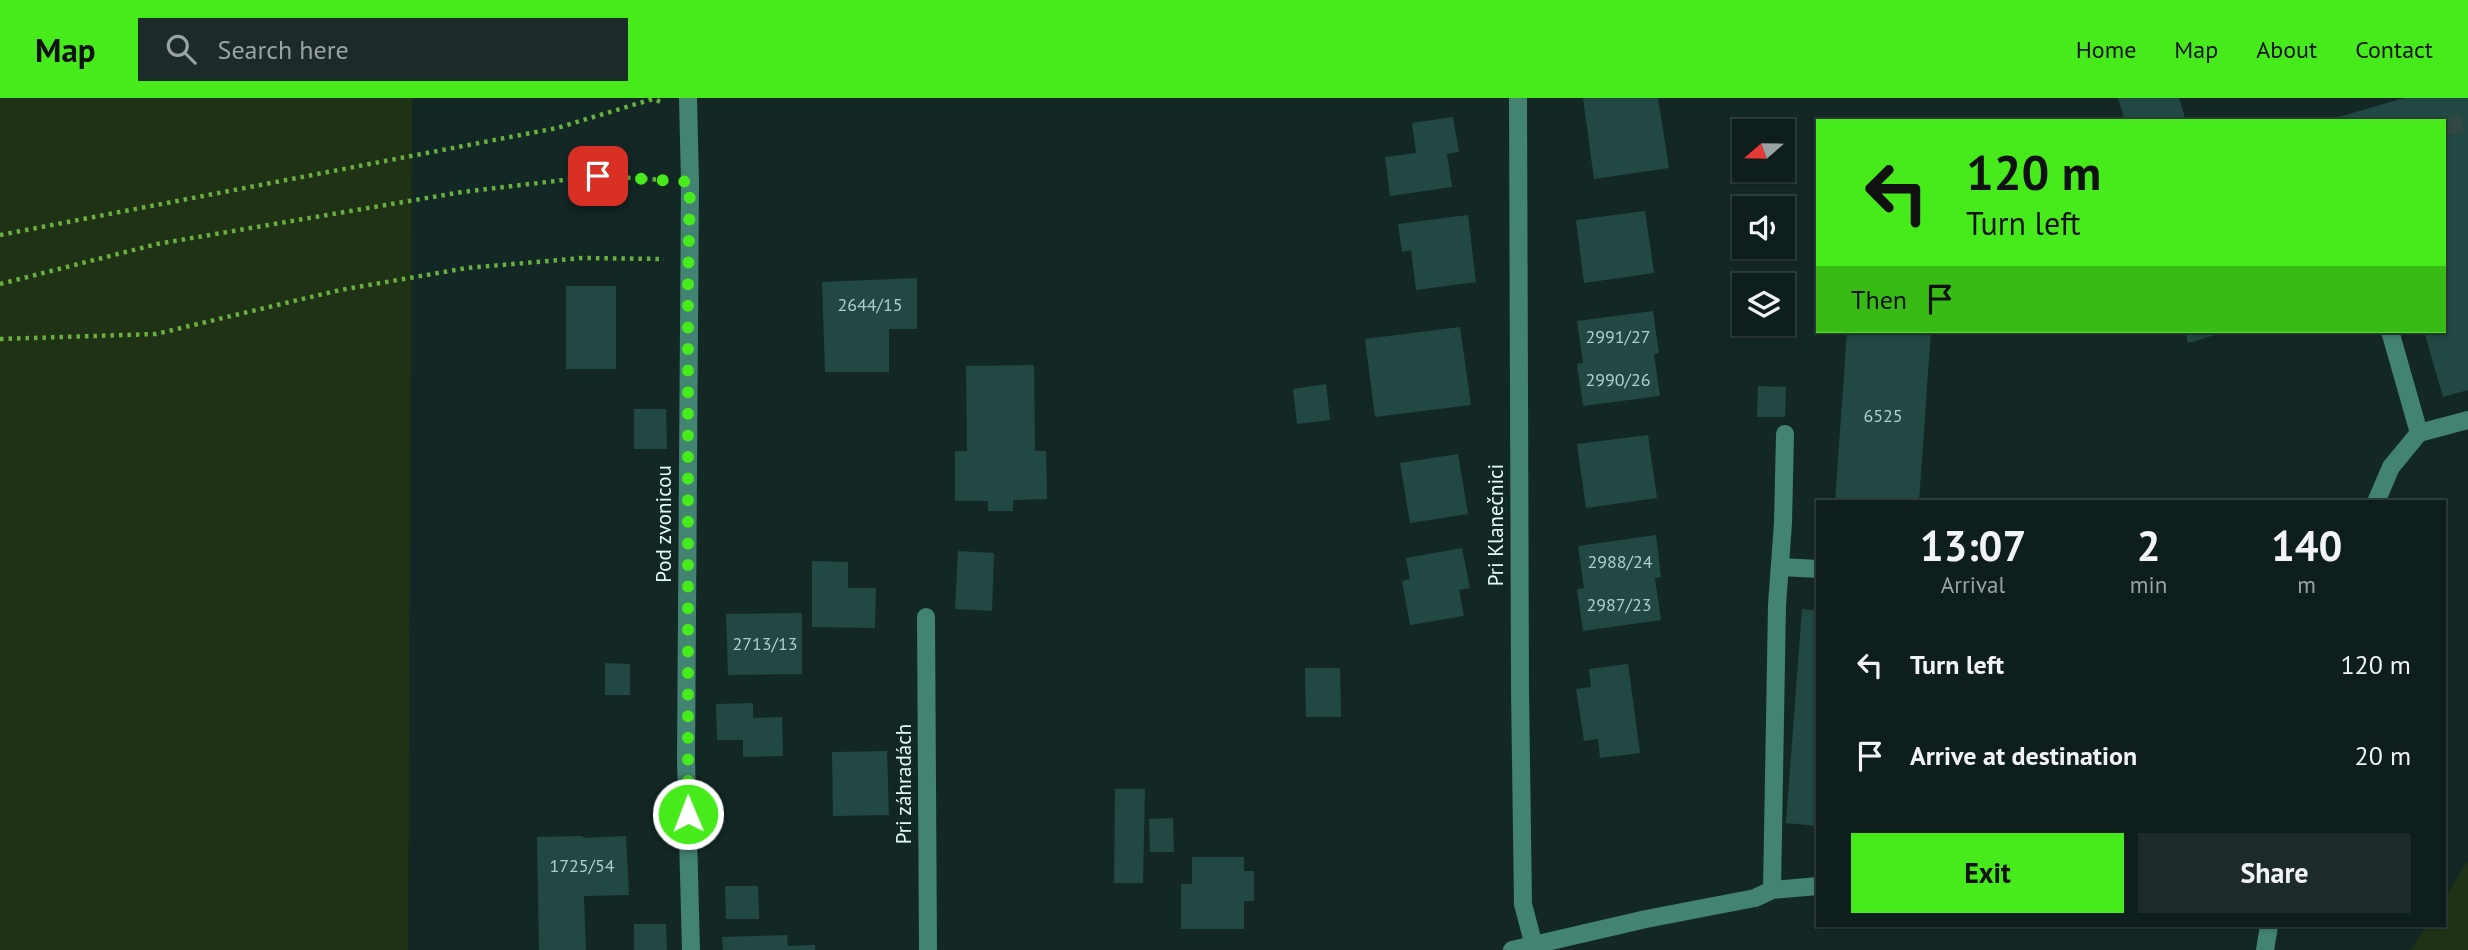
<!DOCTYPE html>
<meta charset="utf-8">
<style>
body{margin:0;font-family:"PT Sans",sans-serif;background:#1c2b29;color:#f1f3f6;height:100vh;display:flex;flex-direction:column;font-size:26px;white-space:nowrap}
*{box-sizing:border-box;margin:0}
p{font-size:23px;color:#9ba2a3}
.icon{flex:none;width:38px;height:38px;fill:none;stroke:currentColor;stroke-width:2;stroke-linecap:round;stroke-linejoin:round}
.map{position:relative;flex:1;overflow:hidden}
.drawer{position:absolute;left:1816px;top:402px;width:630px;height:427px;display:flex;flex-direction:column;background:#0e1e1c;border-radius:0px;box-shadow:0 2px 5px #0004,0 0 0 2px #2e3c3b}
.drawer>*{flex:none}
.banner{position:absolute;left:1816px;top:21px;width:630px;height:214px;border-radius:0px;box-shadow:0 2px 5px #0004,0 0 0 2px #2e3c3b;background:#47ea1b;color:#111;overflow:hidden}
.needle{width:46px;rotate:250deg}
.tools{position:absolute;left:1732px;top:21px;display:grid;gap:14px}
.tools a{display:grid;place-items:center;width:63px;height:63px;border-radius:0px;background:#0e1e1c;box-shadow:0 2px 5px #0004,0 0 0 2px #2e3c3b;font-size:35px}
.pin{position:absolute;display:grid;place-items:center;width:60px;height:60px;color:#fff;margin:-30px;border-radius:14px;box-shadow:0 4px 10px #0006}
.me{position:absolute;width:77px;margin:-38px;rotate:359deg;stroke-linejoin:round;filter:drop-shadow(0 0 5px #0008)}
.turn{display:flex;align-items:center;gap:24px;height:147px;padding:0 35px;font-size:32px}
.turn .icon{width:91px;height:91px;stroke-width:2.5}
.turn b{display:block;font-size:49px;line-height:60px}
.then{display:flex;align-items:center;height:66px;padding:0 35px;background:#0003;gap:14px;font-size:26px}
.eta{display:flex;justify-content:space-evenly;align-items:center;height:119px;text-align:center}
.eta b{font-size:42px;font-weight:800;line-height:49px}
.cta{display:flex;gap:14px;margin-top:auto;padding:14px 35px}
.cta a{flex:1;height:80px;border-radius:0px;background:#47ea1b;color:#111;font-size:28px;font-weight:800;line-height:80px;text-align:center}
.cta a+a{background:#1c2b29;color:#f1f3f6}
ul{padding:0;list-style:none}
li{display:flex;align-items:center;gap:21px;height:91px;padding:0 35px}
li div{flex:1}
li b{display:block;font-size:26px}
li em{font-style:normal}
header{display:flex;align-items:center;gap:42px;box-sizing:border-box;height:98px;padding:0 35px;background:#47ea1b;color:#111}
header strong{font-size:33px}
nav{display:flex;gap:38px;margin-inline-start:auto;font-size:24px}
.search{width:490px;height:63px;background:#1c2b29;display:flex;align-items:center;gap:18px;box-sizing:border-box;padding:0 24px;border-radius:0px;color:#9ba2a3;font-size:26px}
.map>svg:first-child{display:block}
.green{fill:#203216}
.building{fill:#214843}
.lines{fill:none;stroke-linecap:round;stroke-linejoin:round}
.minor-tunnel{stroke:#314844;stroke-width:18;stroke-dasharray:18 9;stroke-linecap:butt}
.path{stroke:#68b13c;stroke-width:4.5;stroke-dasharray:3.5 5;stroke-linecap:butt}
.minor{stroke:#428371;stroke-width:18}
.route{stroke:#47ea1b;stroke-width:12;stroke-dasharray:0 21.6}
.labels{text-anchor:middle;stroke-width:6;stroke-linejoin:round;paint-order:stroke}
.number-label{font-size:18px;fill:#aecfc9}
.street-label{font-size:21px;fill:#ddfcf6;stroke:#132825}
</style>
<header>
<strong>Map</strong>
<div class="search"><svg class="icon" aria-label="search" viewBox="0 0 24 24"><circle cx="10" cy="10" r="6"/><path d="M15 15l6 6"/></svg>Search here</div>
<nav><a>Home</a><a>Map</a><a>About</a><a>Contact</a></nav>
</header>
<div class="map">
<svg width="2468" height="852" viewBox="0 0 2468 852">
<rect width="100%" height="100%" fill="#132825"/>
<path class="green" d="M0,0h412l-4,852h-408z
M2468,763v89h-57l15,-24h19v-29z"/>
<path class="building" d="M1583,0h75l11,70 -75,11z
M2118,0h61l7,23h-61z
M2404,0h64v292l-25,7 -19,-66h21v-210h-120z
M1453,19l6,35 -12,2 5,33 -62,9 -5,-39 31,-4 -4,-30z
M1645,113l9,62 -70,10 -8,-63z
M1468,117l8,67 -60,8 -5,-40 -9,2 -4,-28z
M917,180v51h-28v43h-64l-3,-90z
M566,188h50v83h-50z
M1653,213l6,42 -5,1 6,42 -77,10 -6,-42 6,-1 -6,-42z
M1460,229l11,78 -96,12 -10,-78z
M1847,233h84l-12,171h-84z
M2185,233h44l-41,12z
M1034,267l1,86h11l1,48 -34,1v11h-25v-10h-33v-50h12l-1,-85z
M1326,286l4,36 -33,4 -4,-35z
M1758,288l28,1 -1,30h-28z
M634,311h32l1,40h-33z
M1648,337l9,63 -71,10 -9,-64z
M1458,356l10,60 -58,9 -10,-60z
M1656,437l5,42 -6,1 6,42 -78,11 -6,-42 7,-1 -6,-42z
M1462,450l8,40 -11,2 5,26 -54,9 -8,-44 8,-2 -4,-21z
M958,453l36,2 -2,58 -37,-2z
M812,463l36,1v26h28l-1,40 -63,-1z
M1802,511l16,2v215l-32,-3z
M802,515v61l-74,1 -2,-61z
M605,565l25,1v31h-25z
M1628,566l12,89 -40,5 -2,-19 -14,2 -8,-52 15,-2 -2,-18z
M1305,570h35l1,49h-35z
M753,605v15l29,-1 1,39 -40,1v-17h-26l-1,-36z
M887,653l2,64 -56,1 -1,-64z
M1115,691h30l-2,94h-29z
M1173,720l1,34h-24l-1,-33z
M583,738v2l43,-2 3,59 -45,1 2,54h-47l-2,-113z
M1192,759h52v14h10v30h-10v28h-63v-45h11z
M725,788h33l1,33h-33z
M634,826h32l1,26h-33z
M787,837l1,11 27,-1v5h-92l-1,-13z"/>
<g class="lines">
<path class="minor-tunnel" d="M2445,29l23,-6"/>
<path class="path" d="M0,137l557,-107 96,-29 8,3
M0,186l157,-40 305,-52 136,-16 67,4
M0,241l156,-5 184,-44 127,-22 115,-10 82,1"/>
<path class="minor" d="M688,0l2,84 -4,578 5,190
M1518,0l2,592 3,214 12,46
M2419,335l49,-13
M2376,404l15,-35 28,-34 -29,-102
M1781,469l37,2
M926,519l2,333
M1772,792l5,-285 6,-82 2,-89
M1512,852l134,-31 109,-21 17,-8 46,-4
M2265,852l4,-24"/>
</g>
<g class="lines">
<path class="route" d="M598,78l92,6 -2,105v527"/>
</g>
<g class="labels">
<g class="number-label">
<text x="870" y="213">2644/15</text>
<text x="1618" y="245">2991/27</text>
<text x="1618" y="288">2990/26</text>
<text x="1883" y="324">6525</text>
<text x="1620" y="470">2988/24</text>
<text x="1619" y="513">2987/23</text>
<text x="765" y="552">2713/13</text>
<text x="582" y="774">1725/54</text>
</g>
<g class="street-label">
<text transform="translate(664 426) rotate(-90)" y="7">Pod zvonicou</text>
<text transform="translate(1496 427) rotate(-90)" y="7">Pri Klanečnici</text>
<text transform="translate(904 686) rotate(-90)" y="7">Pri záhradách</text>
</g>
</g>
</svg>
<div class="tools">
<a><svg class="needle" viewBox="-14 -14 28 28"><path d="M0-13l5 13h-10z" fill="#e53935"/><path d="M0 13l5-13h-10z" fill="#9ba2a3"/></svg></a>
<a><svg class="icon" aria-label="sound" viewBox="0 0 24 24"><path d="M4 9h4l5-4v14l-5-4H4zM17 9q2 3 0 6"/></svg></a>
<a><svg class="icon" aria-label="layers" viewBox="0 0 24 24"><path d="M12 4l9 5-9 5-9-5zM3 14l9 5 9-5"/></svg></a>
</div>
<div class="pin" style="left:598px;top:78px;background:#d93025"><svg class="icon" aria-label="arrive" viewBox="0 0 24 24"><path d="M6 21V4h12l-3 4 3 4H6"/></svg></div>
<svg class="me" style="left:688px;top:716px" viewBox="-20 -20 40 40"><circle r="17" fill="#47ea1b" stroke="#fff" stroke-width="3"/><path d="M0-11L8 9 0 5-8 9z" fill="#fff"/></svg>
<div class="banner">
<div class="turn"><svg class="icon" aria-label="left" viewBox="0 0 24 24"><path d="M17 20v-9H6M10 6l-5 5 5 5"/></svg><div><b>120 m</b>Turn left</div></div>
<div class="then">Then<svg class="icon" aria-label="arrive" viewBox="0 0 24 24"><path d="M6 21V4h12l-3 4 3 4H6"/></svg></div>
</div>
<section class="drawer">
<div class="eta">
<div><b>13:07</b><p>Arrival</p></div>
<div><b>2</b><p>min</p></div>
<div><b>140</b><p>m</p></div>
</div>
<ul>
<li><svg class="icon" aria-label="left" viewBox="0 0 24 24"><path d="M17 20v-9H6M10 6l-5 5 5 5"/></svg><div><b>Turn left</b></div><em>120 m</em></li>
<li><svg class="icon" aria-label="arrive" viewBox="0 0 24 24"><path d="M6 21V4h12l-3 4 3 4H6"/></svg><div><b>Arrive at destination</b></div><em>20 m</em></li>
</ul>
<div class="cta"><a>Exit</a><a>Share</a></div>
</section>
</div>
